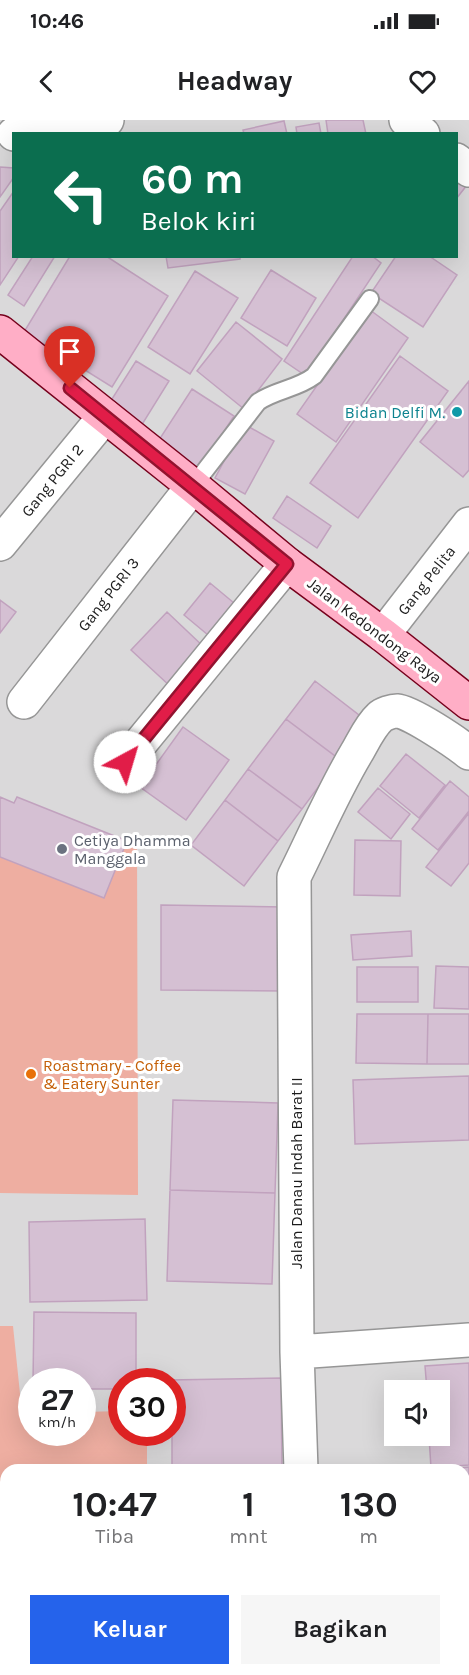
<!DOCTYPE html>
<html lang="id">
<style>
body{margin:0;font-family:Karla,sans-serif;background:#f6f6f6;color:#202124;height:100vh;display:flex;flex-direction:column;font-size:22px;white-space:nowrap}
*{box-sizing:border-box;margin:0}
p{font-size:20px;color:#757577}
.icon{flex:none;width:33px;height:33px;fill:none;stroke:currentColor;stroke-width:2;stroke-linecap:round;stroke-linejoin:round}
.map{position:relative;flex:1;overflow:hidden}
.sheet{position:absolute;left:0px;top:1344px;width:470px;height:212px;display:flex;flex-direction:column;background:#fff;border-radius:18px 18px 0 0;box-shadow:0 6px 24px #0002}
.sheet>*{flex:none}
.hud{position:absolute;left:12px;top:12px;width:446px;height:126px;border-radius:0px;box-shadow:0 6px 24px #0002;background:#0b6e4f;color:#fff;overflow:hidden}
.controls{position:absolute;left:384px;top:1260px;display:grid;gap:12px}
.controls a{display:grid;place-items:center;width:66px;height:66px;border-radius:0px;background:#fff;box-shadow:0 6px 24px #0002;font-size:30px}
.speed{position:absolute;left:18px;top:1248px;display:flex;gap:12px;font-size:30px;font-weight:700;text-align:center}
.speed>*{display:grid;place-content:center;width:78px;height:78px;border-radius:50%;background:#fff;box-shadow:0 6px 24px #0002;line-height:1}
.speed small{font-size:15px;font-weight:400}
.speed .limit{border:9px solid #d22;background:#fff;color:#111}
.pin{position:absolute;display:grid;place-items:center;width:51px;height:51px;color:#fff;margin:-62px -26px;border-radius:50% 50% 50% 0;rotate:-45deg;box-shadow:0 0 6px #0007}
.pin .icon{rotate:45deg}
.me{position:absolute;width:66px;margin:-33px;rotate:39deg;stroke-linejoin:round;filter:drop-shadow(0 0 4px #0008)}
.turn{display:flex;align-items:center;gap:21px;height:126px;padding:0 30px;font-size:27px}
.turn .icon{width:78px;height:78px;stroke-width:2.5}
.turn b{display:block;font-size:42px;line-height:51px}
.eta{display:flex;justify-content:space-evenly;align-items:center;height:102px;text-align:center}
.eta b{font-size:36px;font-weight:700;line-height:42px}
.cta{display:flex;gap:12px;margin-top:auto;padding:12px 30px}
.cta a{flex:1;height:69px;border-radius:0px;background:#2563eb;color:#fff;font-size:24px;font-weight:700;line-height:69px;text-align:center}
.cta a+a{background:#f6f6f6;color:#202124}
.status{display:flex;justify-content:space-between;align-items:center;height:42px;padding:0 30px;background:#fff;direction:ltr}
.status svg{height:16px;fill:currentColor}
header{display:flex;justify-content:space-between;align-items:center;height:78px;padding:0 30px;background:#fff;font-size:27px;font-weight:700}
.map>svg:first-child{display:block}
.residential{fill:#dad9da;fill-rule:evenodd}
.grass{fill:#eeaea1}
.building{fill:#d5c0d3;stroke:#c1a2be;stroke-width:1.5}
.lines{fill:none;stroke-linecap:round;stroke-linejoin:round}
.lane-casing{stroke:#969696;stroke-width:20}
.street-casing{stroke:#969696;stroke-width:36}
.secondary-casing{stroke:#76001c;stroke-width:36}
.lane{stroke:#fff;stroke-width:16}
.street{stroke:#fff;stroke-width:33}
.secondary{stroke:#ffaec6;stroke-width:33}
.route-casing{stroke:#92132f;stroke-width:15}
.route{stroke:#e11d48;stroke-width:10}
.culture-dot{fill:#0f9aa8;stroke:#fff;stroke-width:2}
.worship-dot{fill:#6b7280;stroke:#fff;stroke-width:2}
.food-dot{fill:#e8710a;stroke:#fff;stroke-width:2}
.labels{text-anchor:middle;stroke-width:6;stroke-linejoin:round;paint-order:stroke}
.culture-label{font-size:16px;fill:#0d838f;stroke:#fff;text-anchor:end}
.street-label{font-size:16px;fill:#1c1c1c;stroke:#fff}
.worship-label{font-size:16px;fill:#5b616d;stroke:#fff;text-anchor:start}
.food-label{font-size:16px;fill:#c56008;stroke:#fff;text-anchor:start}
</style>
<div class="status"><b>10:46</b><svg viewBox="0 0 49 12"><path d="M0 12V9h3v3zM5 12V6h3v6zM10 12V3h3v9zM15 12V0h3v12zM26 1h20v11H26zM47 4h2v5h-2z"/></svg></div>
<header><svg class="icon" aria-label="back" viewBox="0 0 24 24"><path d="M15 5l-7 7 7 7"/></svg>Headway<svg class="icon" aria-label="heart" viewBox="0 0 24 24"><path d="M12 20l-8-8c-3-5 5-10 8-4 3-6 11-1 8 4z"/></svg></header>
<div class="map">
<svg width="469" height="1555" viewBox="0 0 469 1555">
<rect width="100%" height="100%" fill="#eee0ea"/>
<path class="residential" d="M0,0h469v1555h-469zM14,14h442v122h-442zM32,1262h50v50h-50zM122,1262h50v50h-50zM394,1270h46v46h-46zM6,1350h458v200h-458z"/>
<path class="grass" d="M137,719l1,356 -138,-2v-347z
M0,1206h13l9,87h9l1,19h50l1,-20 38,-1 1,21 25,1v37h-141v77l-6,-40z
M25,1550h124l-72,5h-52z"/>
<path class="building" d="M326,0h37l3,14h-38z
M284,1l3,13h-43l-1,-4z
M319,3l2,11h-24l-1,-7z
M0,47l14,1v9l-14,20z
M456,56l11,9 -11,14z
M14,71v65h5l-19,29v-74z
M33,136h22l-31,50 -16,-11z
M70,136h36l62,40 -56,91 -88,-55z
M166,136h74v3l-72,9z
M353,136h19l9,7 -75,113 -22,-15z
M396,136h33l28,19 -34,52 -52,-34z
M271,150l45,28 -29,48 -46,-28z
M195,151l43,27 -48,76 -42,-27z
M370,190l38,28 -72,104 -39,-28z
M236,202l46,37 -38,50 -47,-38z
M400,236l48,35 -90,127 -48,-35z
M136,241l33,20 -31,50 -33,-21z
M469,261v89l-6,7 -43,-35z
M192,269l42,27 -36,55 -41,-28z
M244,304l30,17 -29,53 -30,-16z
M287,376l44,30 -14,22 -44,-30z
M210,463l30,25 -26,32 -30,-25z
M0,480l16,12 -16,21z
M167,492l39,37 -35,38 -40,-37z
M315,561l53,41 -29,37 -53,-40z
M286,599l53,40 -37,50 -54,-40z
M183,607l46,33 -43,60 -46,-33z
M406,634l39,31 -26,33 -39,-32z
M248,649l54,40 -24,32 -53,-41z
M450,661l19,16v14l-31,39 -26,-21z
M378,668l32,26 -19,25 -33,-27z
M0,677l14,6 3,-6 110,44 -23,57 -104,-41z
M225,680l53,41 -34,45 -53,-41z
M469,693v50l-18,23 -25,-19z
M355,720l46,1 -1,55 -46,-1z
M161,785l124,2 -1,84 -123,-1z
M411,811l1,25 -59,4 -2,-25z
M436,846l33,1v42l-35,-1z
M357,847h61v35h-61z
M357,894h71l-1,50 -71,-1z
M428,894h41v50h-42z
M469,956v64l-114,4 -2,-64z
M173,980l105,3 -3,90 -105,-3z
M170,1070l105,3 -3,91 -105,-3z
M145,1099l2,81 -117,2 -1,-80z
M34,1192l102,1v69h-14v7h-40v-7h-49z
M469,1243v102l-38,3 -2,-32h11v-46h-13l-2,-24z
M281,1258l1,92h-110v-88l-2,-2z
M469,1347v100h-5v-97h-4v-2z
M464,1498h5v57h-125v-5h120z
M185,1550h102v5h-102z"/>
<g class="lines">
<g class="lane-casing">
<path id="lane" d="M193,366l65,-84c17,-12 39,-13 56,-26l56,-77"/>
</g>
<g class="street-casing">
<path id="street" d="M406,0l17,14
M14,14l93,-14
M456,40l13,10
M0,424l105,-128
M383,515l86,-111
M24,582l169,-216
M125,642l162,-198
M297,1232l172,-12
M301,1350l-4,-118 -3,-475c21,-42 39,-85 63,-125 6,-10 13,-26 23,-35 3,-3 12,-6 17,-6 14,1 60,32 72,42
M464,1477h5
M308,1550v5"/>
</g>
<g class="secondary-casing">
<path id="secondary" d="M0,212l193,154 94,78 96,71 86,68"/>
</g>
<use href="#lane" class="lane"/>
<use href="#street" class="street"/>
<use href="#secondary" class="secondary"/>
</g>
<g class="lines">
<g class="route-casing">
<path id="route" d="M70,268l217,176 -162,198"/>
</g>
<use href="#route" class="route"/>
</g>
<circle class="culture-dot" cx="457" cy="292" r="6"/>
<circle class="worship-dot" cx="62" cy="729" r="6"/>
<circle class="food-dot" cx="31" cy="954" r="6"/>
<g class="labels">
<g class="culture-label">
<text x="445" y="298">Bidan Delfi M.</text>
</g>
<g class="street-label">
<text transform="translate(52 360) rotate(-51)" y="6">Gang PGRI 2</text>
<text transform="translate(426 460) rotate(-52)" y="6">Gang Pelita</text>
<text transform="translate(108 474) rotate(-52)" y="6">Gang PGRI 3</text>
<text transform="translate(375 510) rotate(37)" y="6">Jalan Kedondong Raya</text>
<text transform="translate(296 1053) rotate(-90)" y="6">Jalan Danau Indah Barat II</text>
</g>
<g class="worship-label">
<text x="74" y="726">Cetiya Dhamma<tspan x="74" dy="18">Manggala</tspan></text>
</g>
<g class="food-label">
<text x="43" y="951">Roastmary - Coffee<tspan x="43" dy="18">&amp; Eatery Sunter</tspan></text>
</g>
</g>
</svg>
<div class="controls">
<a><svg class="icon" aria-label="sound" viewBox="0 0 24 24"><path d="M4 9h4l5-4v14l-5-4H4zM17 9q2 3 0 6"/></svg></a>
</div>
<div class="speed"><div>27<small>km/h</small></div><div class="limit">30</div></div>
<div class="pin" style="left:70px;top:268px;background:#d93025"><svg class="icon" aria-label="arrive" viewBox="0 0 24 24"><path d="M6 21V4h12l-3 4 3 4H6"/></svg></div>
<svg class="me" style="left:125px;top:642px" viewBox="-20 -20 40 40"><circle r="19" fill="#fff"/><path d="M0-13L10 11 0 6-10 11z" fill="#e11d48"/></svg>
<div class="hud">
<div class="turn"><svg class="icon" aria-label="left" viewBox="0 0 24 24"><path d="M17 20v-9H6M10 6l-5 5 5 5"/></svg><div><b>60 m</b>Belok kiri</div></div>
</div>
<section class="sheet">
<div class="eta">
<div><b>10:47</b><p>Tiba</p></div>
<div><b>1</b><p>mnt</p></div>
<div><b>130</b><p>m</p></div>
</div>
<div class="cta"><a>Keluar</a><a>Bagikan</a></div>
</section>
</div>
